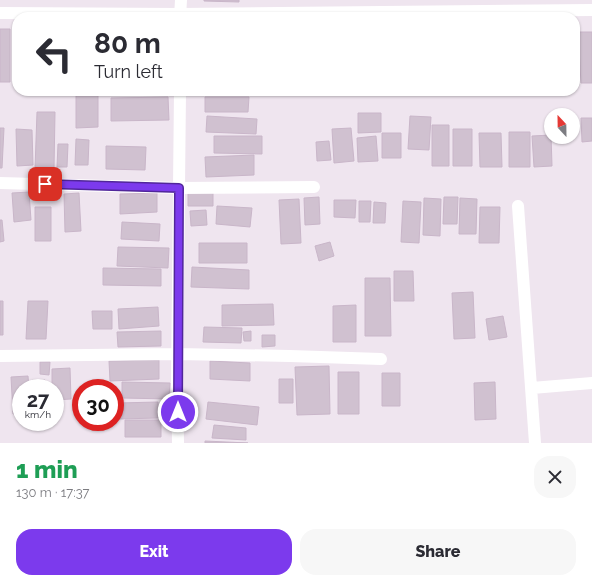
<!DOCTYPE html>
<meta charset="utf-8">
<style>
body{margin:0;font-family:Raleway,sans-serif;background:#f7f7f7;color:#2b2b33;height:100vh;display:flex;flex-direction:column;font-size:15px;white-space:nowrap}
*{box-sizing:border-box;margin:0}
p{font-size:13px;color:#7c7c81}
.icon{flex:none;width:22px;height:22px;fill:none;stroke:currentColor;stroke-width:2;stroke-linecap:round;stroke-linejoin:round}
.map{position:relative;height:443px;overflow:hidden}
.panel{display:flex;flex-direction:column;background:#fff;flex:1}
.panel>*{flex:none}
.top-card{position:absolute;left:12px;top:12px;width:568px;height:84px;border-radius:16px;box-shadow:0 1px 3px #0004;background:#fff;color:#2b2b33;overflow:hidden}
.needle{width:26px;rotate:338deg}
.tools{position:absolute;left:544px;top:108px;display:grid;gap:8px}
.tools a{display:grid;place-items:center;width:36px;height:36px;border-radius:50%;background:#fff;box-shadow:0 1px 3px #0004;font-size:20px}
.speed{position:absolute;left:12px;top:379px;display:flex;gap:8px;font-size:20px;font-weight:700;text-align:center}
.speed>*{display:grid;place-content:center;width:52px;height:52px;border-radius:50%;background:#fff;box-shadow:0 1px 3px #0004;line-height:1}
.speed small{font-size:10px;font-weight:400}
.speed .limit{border:6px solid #d22;background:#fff;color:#111}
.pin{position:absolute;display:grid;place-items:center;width:34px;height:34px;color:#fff;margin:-17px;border-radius:8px;box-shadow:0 2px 6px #0006}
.me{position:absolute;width:44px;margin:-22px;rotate:0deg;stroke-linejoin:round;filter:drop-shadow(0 0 3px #0008)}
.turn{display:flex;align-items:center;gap:14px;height:84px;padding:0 16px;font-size:18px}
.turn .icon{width:52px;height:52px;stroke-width:2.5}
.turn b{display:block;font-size:28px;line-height:34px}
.round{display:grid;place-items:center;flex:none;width:42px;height:42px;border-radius:16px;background:#f7f7f7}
.summary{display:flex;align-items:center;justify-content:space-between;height:68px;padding:0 16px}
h1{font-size:24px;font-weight:800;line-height:30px;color:#1e9e55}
.button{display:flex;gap:8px;margin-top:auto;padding:8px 16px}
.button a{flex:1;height:46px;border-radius:16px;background:#7c3aed;color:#fff;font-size:16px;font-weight:800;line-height:46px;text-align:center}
.button a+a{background:#f7f7f7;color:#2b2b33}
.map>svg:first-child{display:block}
.building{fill:#d0c1d0;stroke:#c9b6c9}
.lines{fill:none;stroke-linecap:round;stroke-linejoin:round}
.street{stroke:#fff;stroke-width:12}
.route-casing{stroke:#51269a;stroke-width:10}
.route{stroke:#7c3aed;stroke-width:7}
</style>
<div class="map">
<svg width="592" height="443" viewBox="0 0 592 443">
<rect width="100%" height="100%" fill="#efe5ef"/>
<path class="building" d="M204,0h35v2l-35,-1z
M0,29h10v53h-10z
M578,32h14v51h-11z
M117,91h44v2l-44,1z
M76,95h22v32l-22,1z
M168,97l1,23 -58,1v-23z
M205,97h44l-1,15h-43z
M37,112h18l-1,57h-19z
M358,113h23v19l-23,1z
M207,116l50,3 -1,15 -50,-2z
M410,116l21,1 -2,33 -21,-1z
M581,118h11v23l-10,1z
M432,125h17v41h-17z
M0,128h4l-2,40h-2z
M351,128l3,33 -20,2 -2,-34z
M16,129l16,1 1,35 -16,1z
M453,129h19v37h-19z
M509,132h21v35h-21z
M382,133h19v25h-19z
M479,133h22l1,34h-22z
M551,135l1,31 -18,1 -2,-31z
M214,136h48v18l-48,-1z
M376,136l2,25 -20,1 -1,-24z
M76,139l13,1 -1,25h-13z
M329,141l2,19 -14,1 -1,-19z
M58,144h10l-1,23h-10z
M106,146l40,1 -1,23 -39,-1z
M254,155v20l-48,2 -1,-20z
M29,192l2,28 -17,2 -2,-29z
M79,193l2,38 -16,1 -1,-38z
M157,193v19l-37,2v-20z
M188,193h25v13h-25z
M319,197l1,27 -15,1 -1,-27z
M444,197h14l-1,27h-14z
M424,198l17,1 -1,37 -17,-1z
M460,198l17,1 -1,35h-17z
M299,199l2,44 -20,1 -2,-44z
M334,200h22l-1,18 -21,-1z
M359,201h12l-1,21h-11z
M403,201l18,1 -2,41 -18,-1z
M374,202l12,1 -1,20h-12z
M217,206l35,2 -2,19 -34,-3z
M35,207h16v34h-16z
M480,207h20l-1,36h-20z
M206,210l1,15 -16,1 -1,-15z
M0,220h2l2,21 -4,1z
M122,222l38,2 -1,17 -38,-2z
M330,242l4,14 -15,5 -4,-15z
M199,243h48v20h-48z
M118,247l51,1 -1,20 -51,-2z
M192,267l57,3v19l-58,-2z
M103,268l58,1v17l-58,-1z
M394,271h19l1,30h-20z
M365,278h25l1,58h-26z
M473,292l2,46 -21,1 -2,-46z
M0,301h3v34h-3z
M28,301h20l-2,38h-20z
M273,304l1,21 -52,1v-21z
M356,305v37h-23v-36z
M158,307l1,19 -40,3 -1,-20z
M92,311h20v18h-19z
M503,316l4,21 -18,3 -3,-21z
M204,327l38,1 -1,15 -38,-1z
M161,331v15l-43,1 -1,-15z
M251,331v10h-7l-1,-9z
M262,335h13v11l-13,1z
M159,360v19l-49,2 -1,-20z
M210,361l40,2v18l-40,-2z
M40,362h10l-1,13 -9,-1z
M329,366l1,48 -33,1 -2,-48z
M70,368l1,31 -16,1v-12h-3v-19z
M338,372h21v42h-21z
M382,373h18v33h-18z
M28,376l1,12h-8v25l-8,1 -2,-37z
M279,379h14v24h-14z
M32,380h13v8h-13z
M122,382l48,1 -1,16 -47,-1z
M495,382l1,37 -21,1 -1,-37z
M158,402v16l-39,1 -1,-16z
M208,402l51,5 -2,18 -51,-6z
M125,420h36v17h-36z
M214,425l32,3v12l-34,-2z
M205,441l43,2h-43z"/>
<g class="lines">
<path class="street" d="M0,13l180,1 412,-4
M180,17l1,-17
M0,183l179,5 135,-1
M518,206l17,237
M0,356l177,-2 113,2 91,3
M532,388l60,-5
M178,443l-1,-63 3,-289"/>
</g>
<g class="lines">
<g class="route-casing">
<path id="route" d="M45,184l134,4 -1,224"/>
</g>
<use href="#route" class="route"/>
</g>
</svg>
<div class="tools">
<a><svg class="needle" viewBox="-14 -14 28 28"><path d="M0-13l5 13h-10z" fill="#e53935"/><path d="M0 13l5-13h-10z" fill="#7c7c81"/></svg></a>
</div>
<div class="speed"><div>27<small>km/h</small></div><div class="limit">30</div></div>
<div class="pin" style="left:45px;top:184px;background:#d93025"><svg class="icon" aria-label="arrive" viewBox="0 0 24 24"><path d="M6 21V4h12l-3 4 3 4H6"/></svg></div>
<svg class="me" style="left:178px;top:412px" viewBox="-20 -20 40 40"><circle r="17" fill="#7c3aed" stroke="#fff" stroke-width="3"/><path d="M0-11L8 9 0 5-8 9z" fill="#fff"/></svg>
<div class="top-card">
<div class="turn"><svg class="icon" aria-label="left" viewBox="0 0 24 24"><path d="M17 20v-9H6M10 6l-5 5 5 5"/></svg><div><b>80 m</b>Turn left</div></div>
</div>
</div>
<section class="panel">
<div class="summary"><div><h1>1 min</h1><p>130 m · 17:37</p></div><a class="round"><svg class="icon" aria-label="close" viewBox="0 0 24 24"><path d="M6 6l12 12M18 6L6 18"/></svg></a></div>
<div class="button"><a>Exit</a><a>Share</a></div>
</section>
